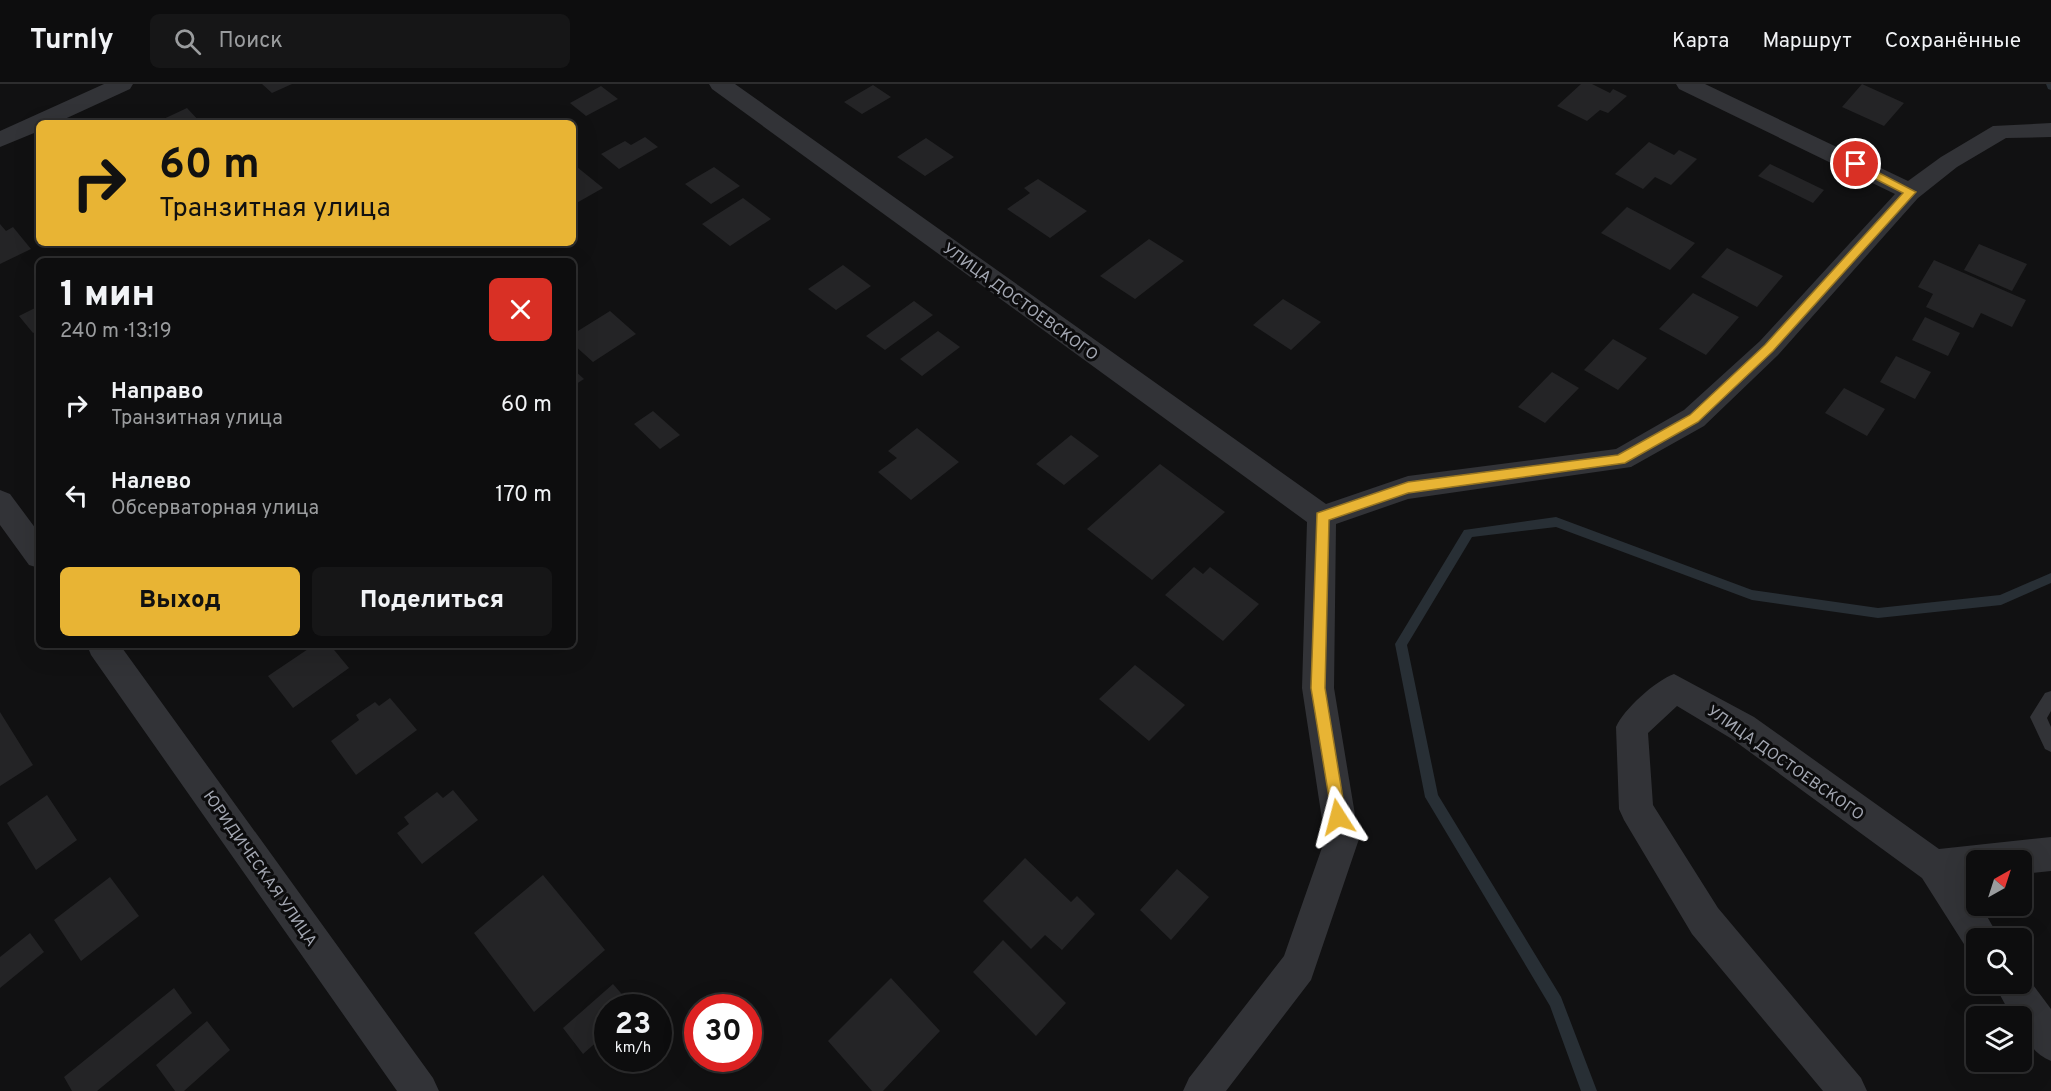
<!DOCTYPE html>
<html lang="ru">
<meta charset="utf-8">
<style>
body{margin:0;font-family:Overpass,sans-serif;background:#161617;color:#f1f3f6;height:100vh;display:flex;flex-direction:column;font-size:22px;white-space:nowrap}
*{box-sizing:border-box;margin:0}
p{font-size:20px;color:#9a9c9e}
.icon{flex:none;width:33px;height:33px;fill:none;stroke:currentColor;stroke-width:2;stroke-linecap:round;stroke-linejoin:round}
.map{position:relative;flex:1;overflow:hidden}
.details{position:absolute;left:36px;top:174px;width:540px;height:390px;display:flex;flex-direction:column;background:#0d0d0e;border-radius:9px;box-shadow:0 6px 24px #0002,0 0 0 2px #2d2d2e}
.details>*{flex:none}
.banner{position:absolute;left:36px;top:36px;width:540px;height:126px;border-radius:9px;box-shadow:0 6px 24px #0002,0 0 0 2px #2d2d2e;background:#e8b434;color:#111;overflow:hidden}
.needle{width:39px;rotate:39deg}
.buttons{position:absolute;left:1966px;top:766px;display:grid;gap:12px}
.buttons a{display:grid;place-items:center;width:66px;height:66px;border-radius:9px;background:#0d0d0e;box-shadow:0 6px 24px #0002,0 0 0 2px #2d2d2e;font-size:30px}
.speed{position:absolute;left:594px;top:910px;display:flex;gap:12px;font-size:30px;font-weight:700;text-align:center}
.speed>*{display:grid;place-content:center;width:78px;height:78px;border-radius:50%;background:#0d0d0e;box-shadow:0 6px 24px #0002,0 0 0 2px #2d2d2e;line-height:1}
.speed small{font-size:15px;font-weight:400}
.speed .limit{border:9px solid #d22;background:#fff;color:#111}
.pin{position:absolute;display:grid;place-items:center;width:51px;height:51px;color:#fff;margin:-26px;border:3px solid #fff;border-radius:50%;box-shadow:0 2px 6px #0007}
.me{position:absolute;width:66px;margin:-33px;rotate:351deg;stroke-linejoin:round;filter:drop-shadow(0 0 4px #0008)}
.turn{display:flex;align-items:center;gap:21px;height:126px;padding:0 24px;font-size:27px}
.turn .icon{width:78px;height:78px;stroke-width:2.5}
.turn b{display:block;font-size:42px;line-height:51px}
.round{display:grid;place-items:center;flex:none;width:63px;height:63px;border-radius:9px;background:#161617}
.head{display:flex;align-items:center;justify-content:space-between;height:102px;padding:0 24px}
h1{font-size:36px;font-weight:800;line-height:45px}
.primary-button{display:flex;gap:12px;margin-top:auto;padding:12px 24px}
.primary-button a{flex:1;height:69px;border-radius:9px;background:#e8b434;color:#111;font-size:24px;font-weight:800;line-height:69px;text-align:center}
.primary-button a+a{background:#161617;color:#f1f3f6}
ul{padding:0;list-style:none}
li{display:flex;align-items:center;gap:18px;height:90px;padding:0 24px}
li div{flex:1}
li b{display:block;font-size:22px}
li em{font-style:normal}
header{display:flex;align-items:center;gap:36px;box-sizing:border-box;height:84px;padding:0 30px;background:#0d0d0e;border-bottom:2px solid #2d2d2e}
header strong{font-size:28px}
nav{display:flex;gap:33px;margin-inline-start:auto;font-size:21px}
.search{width:420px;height:54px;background:#161617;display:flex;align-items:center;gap:15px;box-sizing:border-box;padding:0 21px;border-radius:9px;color:#9a9c9e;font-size:22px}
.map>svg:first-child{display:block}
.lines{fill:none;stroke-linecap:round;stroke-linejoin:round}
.stream{fill:#282f35;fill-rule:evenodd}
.building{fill:#242426}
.service{fill:#323337;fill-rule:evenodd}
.minor{fill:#323337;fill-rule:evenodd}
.route{fill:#e8b434;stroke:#977522;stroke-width:1.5}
.labels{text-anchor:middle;stroke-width:6;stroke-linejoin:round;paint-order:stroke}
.street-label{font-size:16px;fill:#a3a7b2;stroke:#0c0c0d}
</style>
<header>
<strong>Turnly</strong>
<div class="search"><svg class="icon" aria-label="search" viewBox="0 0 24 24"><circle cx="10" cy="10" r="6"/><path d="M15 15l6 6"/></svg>Поиск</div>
<nav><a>Карта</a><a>Маршрут</a><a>Сохранённые</a></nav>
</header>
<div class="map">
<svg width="2051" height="1007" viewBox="0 0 2051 1007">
<rect width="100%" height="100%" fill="#111112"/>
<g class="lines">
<path class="stream" d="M2046,0h5v6l-3,-1z
M1556,433l196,73 126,18 122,-13 51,-22v10l-50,22 -123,13 -126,-18 -196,-73 -84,10 -65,108 31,150 123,202 36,94h-16l-31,-85 -125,-209 -30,-153 69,-114z"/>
</g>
<path class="building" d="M262,0h30l-20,9z
M1581,0h11l18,9 3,-4 14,7 -19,17 -8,-3 -13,11 -30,-15z
M1862,0l42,19 -20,23 -42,-19z
M873,1l18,12 -29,17 -18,-12z
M601,2l17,13 -32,17 -16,-13z
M187,24l14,15h-46z
M645,53l13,10 -39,22 -18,-15 24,-13 6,4z
M926,54l28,19 -29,19 -28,-19z
M1649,58l25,13 5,-5 18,9 -26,26 -16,-8 -12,12 -28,-15z
M1770,80l54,26 -11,13 -55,-27z
M577,83l26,21 -30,17v-35z
M714,83l26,19 -29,18 -26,-20z
M1038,95l49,32 -37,27 -43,-29 23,-16 -6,-5z
M743,114l28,21 -41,27 -28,-22z
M1627,123l68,36 -25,27 -69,-37z
M0,140l6,7 7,-4 18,22 -31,15z
M1149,155l35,22 -49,38 -35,-23z
M1979,160l48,20 -15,27 -48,-21z
M1727,164l56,28 -26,31 -56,-30z
M1934,176l92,40 -14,27 -31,-14 -8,15 -47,-21 7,-13 -15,-7z
M843,181l28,21 -35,24 -28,-21z
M1693,209l46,24 -33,38 -47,-26z
M1283,215l38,23 -30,28 -38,-25z
M914,217l19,14 -48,35 -19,-14z
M39,222v24l-6,3 -14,-17z
M610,227l26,23 -43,28 -20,-18v-10z
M1925,233l35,16 -12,23 -36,-16z
M938,247l22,16 -38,29 -22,-17z
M1613,255l34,19 -29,32 -34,-20z
M1896,272l35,16 -16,27 -35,-17z
M573,285l11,10 -11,7z
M1552,288l27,16 -34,35 -27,-16z
M1844,304l41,21 -18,27 -42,-23z
M653,327l27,24 -20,14 -26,-25z
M917,344l42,34 -48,38 -33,-28 19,-14 -9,-7z
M1071,351l28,21 -35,29 -28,-21z
M1160,380l65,48 -73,68 -65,-51z
M1194,483l9,7 7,-7 49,37 -36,37 -58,-46z
M314,561h16l19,23 -56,40 -25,-32z
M1135,581l50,40 -36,36 -50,-42z
M390,614l27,32 -61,45 -25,-34 28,-21 -3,-5 19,-13 4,4z
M0,628l33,53 -33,21z
M453,706l25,30 -56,44 -25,-31 12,-9 -5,-7 33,-25 6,6z
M47,711l30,45 -41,30 -29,-47z
M1025,774l46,44 6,-6 18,18 -33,36 -17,-15 -14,14 -48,-48z
M1177,785l32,28 -38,43 -31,-30z
M543,791l62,75 -71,62 -60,-79z
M110,793l29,39 -58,45 -27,-41z
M30,849l14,19 -44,36v-31z
M1003,856l63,63 -30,33 -63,-64z
M891,894l49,53 -57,60h-11l-44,-50z
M613,900l21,24h-26v24l-25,22 -20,-26z
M174,904l18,25 -95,78h-25l-8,-14z
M207,937l23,29 -46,41h-9l-19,-26z"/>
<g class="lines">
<path class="service" d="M2051,607v20l-4,7 4,9v25l-6,-3 -15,-32 15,-24z"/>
<path class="minor" d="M104,0h29l-3,5 -74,34h-17v8l-39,16v-16z
M709,0h26l591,420 82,-28 208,-27 68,-39 76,-69 135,-147 -216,-105 -3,-5h29l203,97 33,-24 52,-31 58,-3v14l-45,1 -49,29 -39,31 -140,157 -74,71 -73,41 -223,32 -72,25 -2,164 25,151 -48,141 -85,111h-43l6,-13 95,-122 41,-117 -23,-151 5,-166 -595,-433z
M0,406l10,4 29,39v35l-10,-3 -29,-40z
M87,561h33l313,433 6,13h-42l-306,-436z
M1674,590l80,43 185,132 112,-12v34l-29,3v-13h-45v18l-13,1 13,20v6h4l19,33h-23v16l-8,-3 -47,-74 -190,-139 -55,-33 -29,27 5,72 65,103 143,170 6,13h-44l-131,-157 -68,-114 -5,-11 -3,-82c8,-18 39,-46 58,-53z
M2022,886l29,39v52c-19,-8 -29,-24 -29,-44h-10l-18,-33h28z"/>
</g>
<path class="route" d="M1856,77l60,31 -143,159 -75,71 -73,41 -217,30 -79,27 -4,168 21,129 -2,5 -6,2 -5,-2 -22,-134 6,-175 91,-31 210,-27 72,-40 75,-70 138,-152 -51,-26 -1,-3z"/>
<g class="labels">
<g class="street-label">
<text transform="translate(1021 217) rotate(36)" y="6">УЛИЦА ДОСТОЕВСКОГО</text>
<text transform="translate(1786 678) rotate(35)" y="6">УЛИЦА ДОСТОЕВСКОГО</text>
<text transform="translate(261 784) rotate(55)" y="6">ЮРИДИЧЕСКАЯ УЛИЦА</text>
</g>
</g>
</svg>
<div class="buttons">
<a><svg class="needle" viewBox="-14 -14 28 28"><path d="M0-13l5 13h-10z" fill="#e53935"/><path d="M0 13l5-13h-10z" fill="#9a9c9e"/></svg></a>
<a><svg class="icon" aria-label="search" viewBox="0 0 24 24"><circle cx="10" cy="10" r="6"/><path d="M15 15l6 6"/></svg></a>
<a><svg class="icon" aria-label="layers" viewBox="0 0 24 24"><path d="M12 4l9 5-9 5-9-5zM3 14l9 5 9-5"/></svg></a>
</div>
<div class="speed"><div>23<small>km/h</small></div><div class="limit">30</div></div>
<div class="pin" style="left:1856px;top:80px;background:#d93025"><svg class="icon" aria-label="arrive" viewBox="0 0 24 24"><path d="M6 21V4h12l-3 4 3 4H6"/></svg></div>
<svg class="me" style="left:1338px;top:733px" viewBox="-20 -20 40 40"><path d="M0-17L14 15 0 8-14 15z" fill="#e8b434" stroke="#fff" stroke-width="4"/></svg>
<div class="banner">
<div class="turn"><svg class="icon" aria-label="right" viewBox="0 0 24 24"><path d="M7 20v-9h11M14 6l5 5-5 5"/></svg><div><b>60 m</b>Транзитная улица</div></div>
</div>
<section class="details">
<div class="head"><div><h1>1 мин</h1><p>240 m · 13:19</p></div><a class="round" style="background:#d93025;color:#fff"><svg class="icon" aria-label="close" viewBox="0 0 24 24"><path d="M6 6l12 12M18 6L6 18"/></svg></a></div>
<ul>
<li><svg class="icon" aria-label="right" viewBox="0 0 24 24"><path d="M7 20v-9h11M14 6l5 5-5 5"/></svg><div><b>Направо</b><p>Транзитная улица</p></div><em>60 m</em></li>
<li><svg class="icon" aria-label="left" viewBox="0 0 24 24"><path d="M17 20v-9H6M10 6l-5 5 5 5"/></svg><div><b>Налево</b><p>Обсерваторная улица</p></div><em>170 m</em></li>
</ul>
<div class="primary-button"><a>Выход</a><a>Поделиться</a></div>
</section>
</div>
